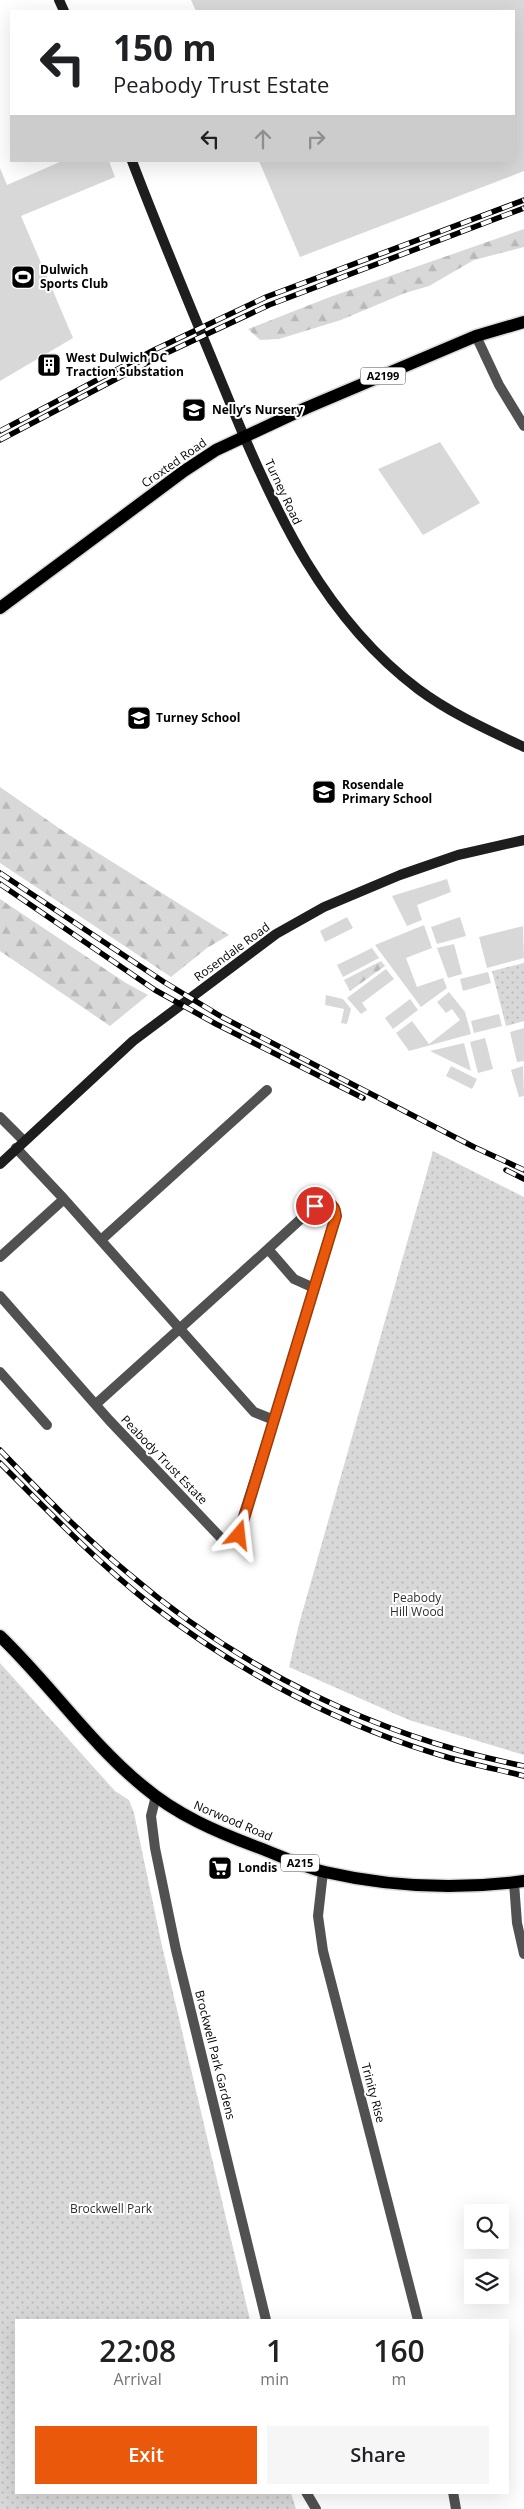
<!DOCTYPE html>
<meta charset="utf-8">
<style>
body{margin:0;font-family:"Open Sans",sans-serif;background:#f6f6f6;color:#202124;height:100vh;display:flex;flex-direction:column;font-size:19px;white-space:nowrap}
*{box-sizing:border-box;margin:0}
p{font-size:16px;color:#757577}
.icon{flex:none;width:28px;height:28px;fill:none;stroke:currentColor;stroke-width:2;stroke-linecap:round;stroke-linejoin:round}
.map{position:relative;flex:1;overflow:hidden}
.side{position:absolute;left:15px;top:2319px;width:494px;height:175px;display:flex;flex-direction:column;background:#fff;border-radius:0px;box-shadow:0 5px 20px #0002}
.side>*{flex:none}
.top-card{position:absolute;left:10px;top:10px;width:505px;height:152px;border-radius:0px;box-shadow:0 5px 20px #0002;background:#fff;color:#202124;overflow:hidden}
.fabs{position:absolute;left:464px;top:2204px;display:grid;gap:10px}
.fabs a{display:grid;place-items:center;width:45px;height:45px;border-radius:0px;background:#fff;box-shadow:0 5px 20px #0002;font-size:25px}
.pin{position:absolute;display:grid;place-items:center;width:42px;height:42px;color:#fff;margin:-21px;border:2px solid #fff;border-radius:50%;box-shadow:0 1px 5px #0007}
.me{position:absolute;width:55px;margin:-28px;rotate:17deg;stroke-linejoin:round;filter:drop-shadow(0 0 4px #0008)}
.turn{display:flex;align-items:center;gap:18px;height:105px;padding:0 20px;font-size:22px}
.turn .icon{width:65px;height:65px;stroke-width:2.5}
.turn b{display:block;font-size:35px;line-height:42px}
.lanes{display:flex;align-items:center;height:48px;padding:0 20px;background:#0003;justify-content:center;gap:25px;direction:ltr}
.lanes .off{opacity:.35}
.eta{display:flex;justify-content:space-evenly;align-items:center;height:85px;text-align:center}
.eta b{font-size:30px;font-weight:600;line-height:35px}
.cta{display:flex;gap:10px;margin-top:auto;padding:10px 20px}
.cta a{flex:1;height:58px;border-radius:0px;background:#ea580c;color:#fff;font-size:20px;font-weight:600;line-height:58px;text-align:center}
.cta a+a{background:#f6f6f6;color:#202124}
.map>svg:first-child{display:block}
.green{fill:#d8d8d8}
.forest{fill:url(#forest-firs)}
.park{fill:url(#park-dots)}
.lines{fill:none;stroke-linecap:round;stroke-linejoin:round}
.primary-casing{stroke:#dbdbdb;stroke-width:15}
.street{stroke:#515151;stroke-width:10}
.secondary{stroke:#1e1e1e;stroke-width:10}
.primary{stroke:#000;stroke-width:12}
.rail-casing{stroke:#000;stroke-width:5.5}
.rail{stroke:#fff;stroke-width:4;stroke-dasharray:11;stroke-linecap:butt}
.route-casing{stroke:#983908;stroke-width:12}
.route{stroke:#ea580c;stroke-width:9}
.labels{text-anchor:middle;stroke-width:4;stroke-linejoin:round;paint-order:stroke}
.shield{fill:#fff;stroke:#4c4c4c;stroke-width:1}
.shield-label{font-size:11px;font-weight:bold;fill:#000}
.poi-label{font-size:12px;font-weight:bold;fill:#000;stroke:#fff;text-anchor:start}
.street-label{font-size:12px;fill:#000;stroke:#fff}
.park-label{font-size:12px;fill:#2f2f2f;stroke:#fff}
</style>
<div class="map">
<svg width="524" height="2509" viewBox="0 0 524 2509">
<defs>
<pattern id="forest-firs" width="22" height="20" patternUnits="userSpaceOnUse" patternTransform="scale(1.25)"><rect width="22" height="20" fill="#d8d8d8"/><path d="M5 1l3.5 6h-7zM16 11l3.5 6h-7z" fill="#b8b8b8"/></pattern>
<pattern id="park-dots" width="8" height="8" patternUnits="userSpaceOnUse" patternTransform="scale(1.25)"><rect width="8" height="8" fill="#d8d8d8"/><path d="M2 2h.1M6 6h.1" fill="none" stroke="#b8b8b8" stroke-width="1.8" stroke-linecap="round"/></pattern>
</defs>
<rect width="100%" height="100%" fill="#fff"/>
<path class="green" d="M191,0h333v171l-224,86 -41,-96h255v-150h-318z
M62,161h47l6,16 -94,39 52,122 -73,43v-213l7,17z
M440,442l40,61 -57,32 -45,-66z
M447,879l4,13 -34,13 5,15 -15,6 -15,-30z
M347,917l6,11 -28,14 -5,-11z
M460,917l6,19 -29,8 -6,-17z
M424,925l8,23 -26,10 11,29 26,-9 4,10 -26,19 -46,-62z
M523,926l1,32 -37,10 -8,-31z
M454,944l8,30 -14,4 -11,-30z
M372,948l7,10 -36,19 -6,-12z
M386,969l8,10 -32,24 5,7 -6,4 -14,-16z
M488,972l3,11 -28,8 -3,-12z
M449,992l16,20 6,22 -62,17 -13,-18 16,-12 17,23 31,-24 -8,-11 -6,4 -9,-11z
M326,995l17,4 8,10 -4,15 -6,-1 3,-14 -19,-4z
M410,999l8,11 -25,19 -8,-11z
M499,1014l3,12 -28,7 -3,-12z
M524,1028v33l-7,1 -7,-30z
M485,1038l8,31 -15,4 -8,-31z
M464,1043l7,28 -41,-20z
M451,1066l26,13 -5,10 -26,-13z
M523,1066l1,30 -5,1 -8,-27z"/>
<path class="forest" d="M524,229v18l-50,13 -45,26 -24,7 -64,27 -62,19 -19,1 -12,-11 82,-32z
M0,787l66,46 163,102 -22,13 -36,29 -171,-114z
M0,899l126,84 22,12 -38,31 -110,-75z
M381,961l4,5 -35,25 -6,-11z"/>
<path class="park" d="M524,963v58l-18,5 -14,-55z
M433,1151l91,46v558l-115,-35 -120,-53 10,-43z
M0,1663l115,128 14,9 5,13 28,133 88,374h-234v172l275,1 5,16h-296z"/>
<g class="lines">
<g class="primary-casing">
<path id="primary" d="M0,608l184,-137 32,-21 90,-42 170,-72 48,-14
M0,1636c50,48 90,107 144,151 33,28 73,45 113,60 22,8 45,20 68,25 65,15 132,18 199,9"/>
</g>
<path class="street" d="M476,336l23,49 25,41
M0,1117l24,24
M16,1148l48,51
M101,1240l166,-150
M0,1257l64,-58 190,213 20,8 -38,118 -7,3 -7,-2 -113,-119 -109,-124
M0,1372l47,53
M96,1404l172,-155
M274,1420l62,-204 -2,-8 -9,-6 -10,4 -47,43 26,30 20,9
M156,1796l-5,20 4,32 21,102 90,370
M323,1872l-5,44 5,35 95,369
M514,1883l3,40 7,31
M306,2492l10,17
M453,2492l3,17"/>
<path class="secondary" d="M59,0l5,11
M132,161c32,84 67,166 101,249 43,104 92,209 185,279 32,24 70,41 106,58
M0,1164l133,-123 143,-107 48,-27 76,-32 58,-20 66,-15"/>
<use href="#primary" class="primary"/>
<g class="rail-casing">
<path id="rail" d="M0,431l154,-81 112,-53 258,-97
M0,440l158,-83 111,-52 255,-97
M0,873l164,109 58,35 252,130 50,23
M0,884l155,106 61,34 147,74
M506,1170l18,9
M0,1450c41,43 82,85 128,123 113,97 250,164 396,193
M0,1463c48,48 96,98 149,140 89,69 193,124 301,155 25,7 50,12 74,18"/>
</g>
<use href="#rail" class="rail"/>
</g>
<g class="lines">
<g class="route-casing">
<path id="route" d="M239,1535l97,-319c-1,-13 -11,-17 -21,-10"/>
</g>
<use href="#route" class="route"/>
</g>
<defs>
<g id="stadium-square" transform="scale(1.25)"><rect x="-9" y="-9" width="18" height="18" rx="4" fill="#000" stroke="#fff"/><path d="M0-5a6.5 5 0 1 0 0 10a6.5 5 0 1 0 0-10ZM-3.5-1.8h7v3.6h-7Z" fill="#fff"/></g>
<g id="building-square" transform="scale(1.25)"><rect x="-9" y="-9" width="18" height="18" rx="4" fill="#000" stroke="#fff"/><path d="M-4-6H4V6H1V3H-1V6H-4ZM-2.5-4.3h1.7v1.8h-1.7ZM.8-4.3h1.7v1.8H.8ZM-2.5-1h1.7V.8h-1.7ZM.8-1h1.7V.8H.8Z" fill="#fff"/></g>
<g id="school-square" transform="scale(1.25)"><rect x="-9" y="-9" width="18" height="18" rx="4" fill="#000" stroke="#fff"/><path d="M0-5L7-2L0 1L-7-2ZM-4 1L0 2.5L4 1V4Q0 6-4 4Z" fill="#fff"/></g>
<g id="supermarket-square" transform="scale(1.25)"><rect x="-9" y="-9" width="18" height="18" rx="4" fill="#000" stroke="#fff"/><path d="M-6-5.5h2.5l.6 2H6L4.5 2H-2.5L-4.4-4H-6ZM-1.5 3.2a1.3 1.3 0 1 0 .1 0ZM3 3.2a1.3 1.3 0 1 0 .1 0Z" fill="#fff"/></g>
</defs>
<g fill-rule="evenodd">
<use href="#stadium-square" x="23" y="277"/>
<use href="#building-square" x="49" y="365"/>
<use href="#school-square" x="194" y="410"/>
<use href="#school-square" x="139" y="718"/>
<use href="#school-square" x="324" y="792"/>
<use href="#supermarket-square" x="220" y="1868"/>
</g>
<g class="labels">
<g class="shield">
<rect x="360.5" y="367.5" width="45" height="17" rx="4"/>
<rect x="281" y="1854.5" width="38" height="17" rx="4"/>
</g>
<g class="shield-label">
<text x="383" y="380">A2199</text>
<text x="300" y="1867">A215</text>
</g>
<g class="poi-label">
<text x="40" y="274">Dulwich<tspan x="40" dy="14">Sports Club</tspan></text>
<text x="66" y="362">West Dulwich DC<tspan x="66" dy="14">Traction Substation</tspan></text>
<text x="212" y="414">Nelly’s Nursery</text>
<text x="156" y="722">Turney School</text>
<text x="342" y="789">Rosendale<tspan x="342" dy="14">Primary School</tspan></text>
<text x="238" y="1872">Londis</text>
</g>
<g class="street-label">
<text transform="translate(174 463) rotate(-35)" y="4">Croxted Road</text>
<text transform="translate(283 492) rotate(65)" y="4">Turney Road</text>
<text transform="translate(232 952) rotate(-36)" y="4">Rosendale Road</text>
<text transform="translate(164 1460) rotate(46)" y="4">Peabody Trust Estate</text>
<text transform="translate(233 1821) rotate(23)" y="4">Norwood Road</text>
<text transform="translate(215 2055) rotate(76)" y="4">Brockwell Park Gardens</text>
<text transform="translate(373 2093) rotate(75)" y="4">Trinity Rise</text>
</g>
<g class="park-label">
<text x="417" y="1602">Peabody<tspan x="417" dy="14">Hill Wood</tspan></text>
<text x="111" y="2213">Brockwell Park</text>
</g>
</g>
</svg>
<div class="fabs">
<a><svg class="icon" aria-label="search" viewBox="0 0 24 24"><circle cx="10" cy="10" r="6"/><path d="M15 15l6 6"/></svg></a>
<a><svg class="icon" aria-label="layers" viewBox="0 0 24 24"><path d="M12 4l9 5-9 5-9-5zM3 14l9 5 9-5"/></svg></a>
</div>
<div class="pin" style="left:315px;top:1206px;background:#d93025"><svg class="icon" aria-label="arrive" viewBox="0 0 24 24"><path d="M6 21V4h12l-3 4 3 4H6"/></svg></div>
<svg class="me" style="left:239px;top:1535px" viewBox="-20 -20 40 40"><path d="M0-17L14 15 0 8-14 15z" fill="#ea580c" stroke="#fff" stroke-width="4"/></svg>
<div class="top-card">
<div class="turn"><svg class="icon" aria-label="left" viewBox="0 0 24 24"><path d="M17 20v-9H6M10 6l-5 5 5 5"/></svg><div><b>150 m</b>Peabody Trust Estate</div></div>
<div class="lanes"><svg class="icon" aria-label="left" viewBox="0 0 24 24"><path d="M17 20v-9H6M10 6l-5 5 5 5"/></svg><svg class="icon off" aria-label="ahead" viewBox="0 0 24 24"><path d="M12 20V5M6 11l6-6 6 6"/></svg><svg class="icon off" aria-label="right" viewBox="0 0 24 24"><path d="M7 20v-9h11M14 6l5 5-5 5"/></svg></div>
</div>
<section class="side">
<div class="eta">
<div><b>22:08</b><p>Arrival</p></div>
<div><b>1</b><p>min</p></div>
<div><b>160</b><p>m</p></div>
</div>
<div class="cta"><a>Exit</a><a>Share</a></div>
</section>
</div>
